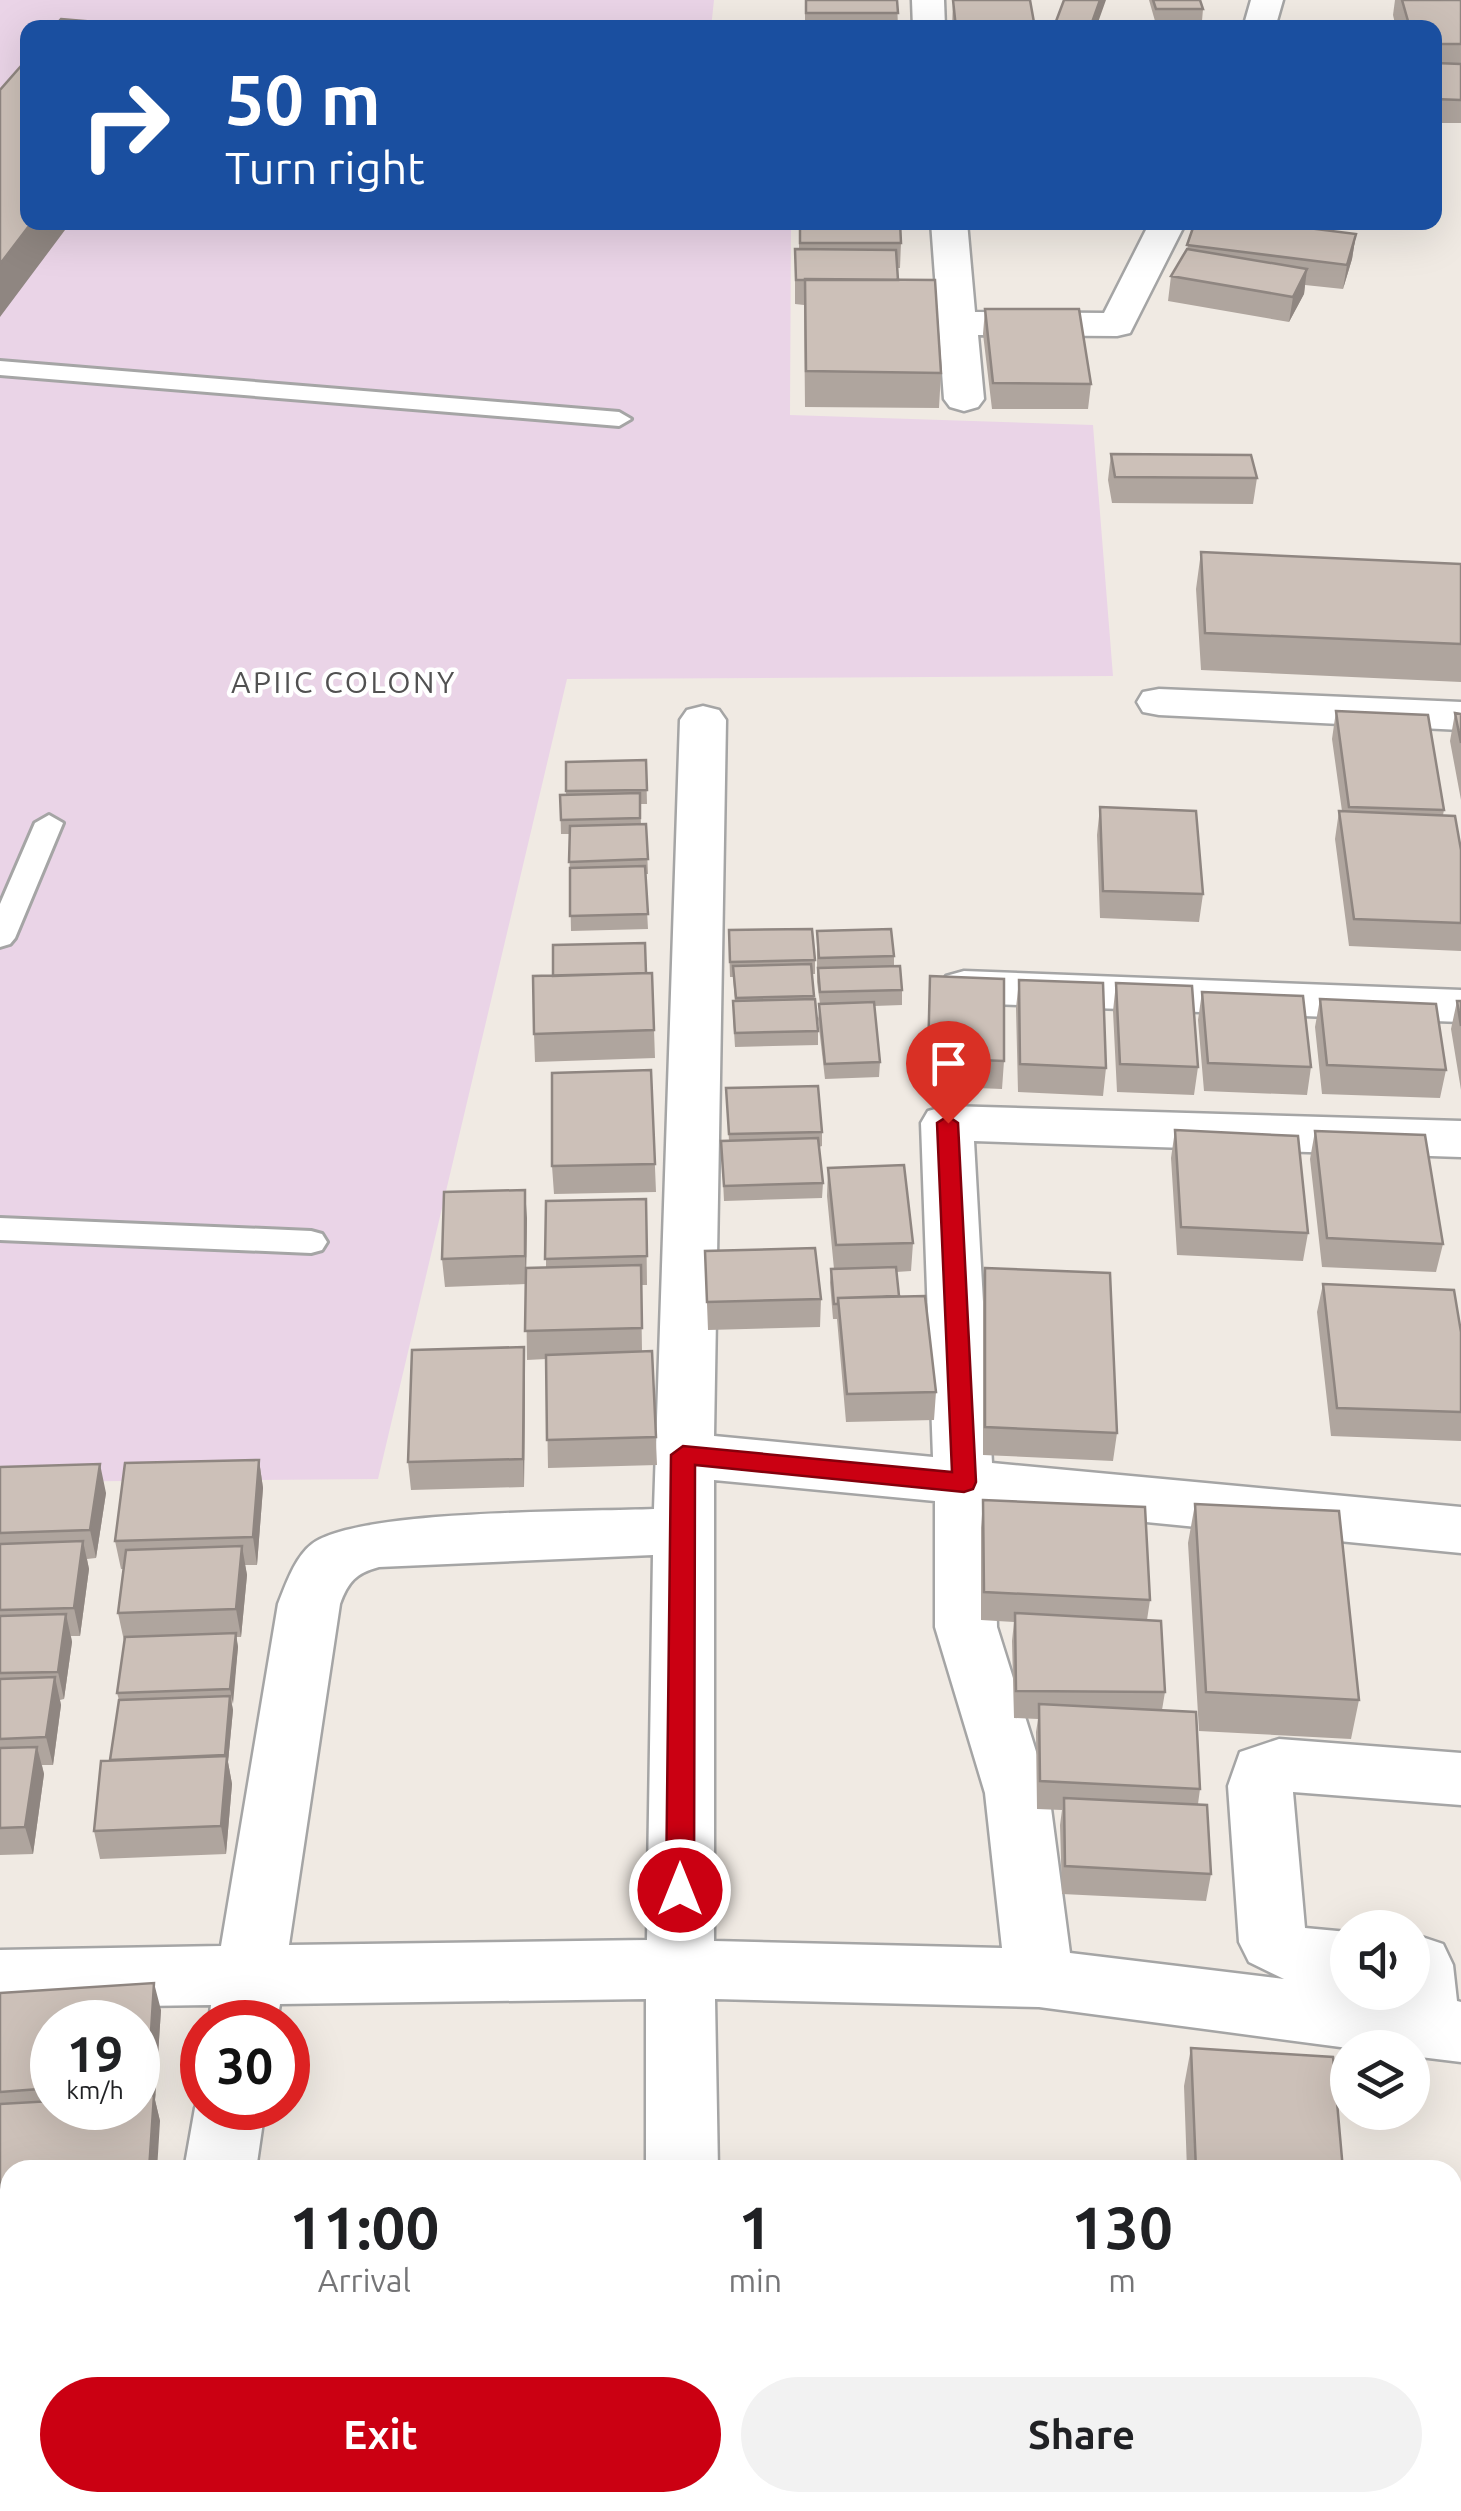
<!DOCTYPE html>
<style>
body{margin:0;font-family:Ubuntu,sans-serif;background:#f2f2f2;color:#202124;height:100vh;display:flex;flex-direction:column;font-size:38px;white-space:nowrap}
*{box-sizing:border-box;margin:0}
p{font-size:32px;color:#757577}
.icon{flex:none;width:55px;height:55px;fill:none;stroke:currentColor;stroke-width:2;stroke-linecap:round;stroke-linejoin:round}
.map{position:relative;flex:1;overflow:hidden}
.sheet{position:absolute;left:0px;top:2160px;width:1462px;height:352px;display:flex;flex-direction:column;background:#fff;border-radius:30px 30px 0 0;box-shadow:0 10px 40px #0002}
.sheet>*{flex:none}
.guide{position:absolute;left:20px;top:20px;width:1422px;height:210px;border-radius:20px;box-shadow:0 10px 40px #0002;background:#1a4fa0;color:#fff;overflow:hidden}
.fabs{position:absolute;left:1330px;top:1910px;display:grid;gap:20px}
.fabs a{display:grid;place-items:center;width:100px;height:100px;border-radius:50%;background:#fff;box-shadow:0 10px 40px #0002;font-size:50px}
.speed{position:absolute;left:30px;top:2000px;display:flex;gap:20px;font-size:50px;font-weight:700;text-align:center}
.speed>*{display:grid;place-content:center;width:130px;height:130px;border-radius:50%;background:#fff;box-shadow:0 10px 40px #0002;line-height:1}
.speed small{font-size:25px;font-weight:400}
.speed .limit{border:15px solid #d22;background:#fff;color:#111}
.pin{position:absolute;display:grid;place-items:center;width:85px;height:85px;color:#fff;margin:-102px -42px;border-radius:50% 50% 50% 0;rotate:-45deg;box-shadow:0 0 10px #0007}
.pin .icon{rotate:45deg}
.me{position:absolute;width:110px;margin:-55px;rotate:0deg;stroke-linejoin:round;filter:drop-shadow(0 0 8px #0008)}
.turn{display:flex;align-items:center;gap:35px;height:210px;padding:0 40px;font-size:45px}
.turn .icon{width:130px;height:130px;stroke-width:2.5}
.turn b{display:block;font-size:70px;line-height:85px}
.eta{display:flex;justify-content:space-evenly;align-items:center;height:170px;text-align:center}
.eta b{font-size:60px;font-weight:700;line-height:70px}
.action{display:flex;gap:20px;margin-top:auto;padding:20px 40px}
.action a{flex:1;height:115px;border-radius:60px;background:#cb0012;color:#fff;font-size:40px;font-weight:700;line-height:115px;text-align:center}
.action a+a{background:#f2f2f2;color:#202124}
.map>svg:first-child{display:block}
.industrial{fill:#ead4e7}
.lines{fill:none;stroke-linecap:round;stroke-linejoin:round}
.service-casing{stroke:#a5a5a5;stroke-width:6}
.minor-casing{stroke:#a5a5a5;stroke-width:5}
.service{fill:#fff;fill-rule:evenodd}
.minor{fill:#fff;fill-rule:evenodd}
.wall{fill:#afa59e;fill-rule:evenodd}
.shaded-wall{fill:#8f8681}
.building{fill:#ccc0b8;stroke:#8f8681;stroke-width:2.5}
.route{fill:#cb0012;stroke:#84000c;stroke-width:2.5}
.labels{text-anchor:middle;stroke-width:9;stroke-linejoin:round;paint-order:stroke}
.neighbourhood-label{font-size:30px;letter-spacing:2.5px;fill:#515151;stroke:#fff}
</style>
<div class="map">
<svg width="1461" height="2511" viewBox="0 0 1461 2511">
<rect width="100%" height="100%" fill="#f0eae3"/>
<path class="industrial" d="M0,0h714l-3,28h-683v194l763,1 -1,192 303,10 20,251 -546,3 -189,800 -378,3z"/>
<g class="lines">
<g class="service-casing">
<path id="service" d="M0,361l619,51 12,7 -12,7 -619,-51z
M49,815l14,8 -48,115 -5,6 -10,3v-43l35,-81z
M0,1218l311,13 11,3 5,8 -5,8 -11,3 -311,-13z"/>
</g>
<g class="minor-casing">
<path id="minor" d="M912,0h32l1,28h-32z
M1251,0h32l-8,28h-32z
M931,222h36l8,90 129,1 46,-91h36l-56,111 -13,3 -139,-1 6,64 -6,8 -14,4 -14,-4 -6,-8z
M1159,689l302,13v28l-302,-15 -16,-3 -6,-10 6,-10z
M703,706l16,4 7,10 -12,716 219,21 -12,-334 7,-12 19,-5 514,15v36l-487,-16 18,322 469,44v46l-467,-46 3,120 52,166 21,160 214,26 -35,-17 -10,-20 -11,-156 12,-34 39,-13 182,14v52l-168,-13 12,136 43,4v60h64v-54l7,-2 24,8 10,21 4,36 4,1v60l-49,-6v-8h-64l-309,-41 -324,-8 3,171h-72v-171l-366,5 -3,18h-68l2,-17 -211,3v-58l221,-4 57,-342c8,-20 17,-47 34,-60 45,-35 275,-32 342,-35l26,-789 7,-10zM714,1480l221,21v126l50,166 17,155 -288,-7zM653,1555l-6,385 -358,5 51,-341c8,-22 16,-31 39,-37z
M964,971l497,19v32l-497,-19 -18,-5 -7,-11 7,-11z
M202,2091v17h63l-9,62h-72l11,-62z
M132,2502h78v9h-78z
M653,2502h78v9h-78z
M1182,2502h94l4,9h-94z"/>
</g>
<use href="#service" class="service"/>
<use href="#minor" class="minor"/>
</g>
<path class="wall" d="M805,0h92l1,28h-93z
M953,0l82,28h-83z
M1149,0h51l3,9 -1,12h-47z
M1395,0h66v123h-26v-95h-39l-3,-13z
M799,222l102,21 -1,25h-3l1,12 43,93 -2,35 -134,-1 -1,-102 -9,-1v-55h4z
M1195,222h130l-2,8 33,4 -4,25 -9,30 -38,-4 -1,9 -15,28 -121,-21 3,-25 16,-27z
M985,309l106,75 -3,25h-96l-9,-75z
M1111,454l146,24 -4,26 -141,-1 -4,-23z
M1201,552l260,12v118l-260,-12 -5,-81z
M1336,711l108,99 -1,5 18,35v101l-112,-5 -14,-107 4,-28h3l-10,-72z
M1455,713l6,1v86l-11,-59z
M646,760l1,44h-7l1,20h5l2,50h-3l3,55 -77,2 -2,-97h-8l-1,-39h6v-33z
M1100,807l103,87 -4,28 -99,-4 -3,-83z
M817,931l77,25v10l8,24v15l-28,1 6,56 -1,15 -54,2 -7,-60 2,-15 -3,-22z
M729,945l86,15v14h-3l6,57v14l-83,2 -2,-32v-14h2l-2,-24h-3z
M646,973l8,57 1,28 -120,4 -1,-28 19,-58z
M930,976l74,85 -2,28 -75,-3z
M1019,980l87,88 -3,28 -85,-4 -2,-84z
M1116,983l82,84 -4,28 -77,-3 -4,-81z
M1202,992l109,75 -4,28 -103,-4 -6,-71z
M1320,999l126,71 -6,28 -118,-4 -7,-67z
M1457,1001h4v89l-10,-61z
M651,1070l5,122 -102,2 -2,-28z
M726,1088l96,44v14l-3,1 4,36 -1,15 -98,3 -3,-60h8z
M1175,1130l133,103 -5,28 -126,-6 -6,-97z
M1315,1131l128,113 -7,28 -114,-5 -12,-108z
M828,1168l85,75 -2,28 -15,1 3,24 37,96 -2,28 -88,2 -9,-103h-4l-3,-36 1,-14h3l-7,-73z
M646,1199l1,86h-6l1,66h10l5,114 -109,3 -2,-109 -19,1 -1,-76 -81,3 -3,-28 85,-41 -1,50h20v-67z
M705,1251l116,48 -1,28 -112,3z
M985,1268l132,165 -4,28 -130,-6v-159z
M1323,1284l138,48v109l-130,-5 -14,-124z
M524,1347l1,28 -1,112 -113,3 -3,-28z
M259,1460l4,28 -6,77h-12l2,10 -6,62h-5l2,10 -6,57 1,6 -5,52 4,22 -6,70 -126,5 -6,-28 16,-71 9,-60 -2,-7 7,-52 -6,-28 6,-44h-3l-6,-28z
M0,1467l106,26 -10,65 -9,1 2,10 -9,67h-9l1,6 -8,57 -4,1 1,5 -8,60h-11l2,9 -11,80 -33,1z
M983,1500l167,100 -3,20 18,72 -3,18 38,79 -2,15 13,70 -5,27 -144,-7 -2,-69 2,-15 -25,-1 -1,-77 2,-13 -24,-1 -2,-77 2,-19 -33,-2v-92z
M1195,1504l164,196 -8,39 -152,-8 -11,-188z
M0,1993l161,17 -6,90 5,21 -150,49v332h73l-83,7zM52,2022h86v86h-86z
M1191,2048l152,122h-156l-3,-84z
M1452,2259l9,1v185h-9z
M950,2502h195l1,9h-195z"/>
<path class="shaded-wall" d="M1100,0h6l-10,28h-6z
M32,222h39l-71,95v-53z
M1356,234l-4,25 -9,30 4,-24z
M1307,269l-3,25 -15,28 4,-25z
M525,1190l2,28 -1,66 -1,-28z
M524,1347l1,28 -1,112 -1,-28z
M259,1460l4,28 -6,77 -4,-28z
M100,1464l6,29 -10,65 -6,-28z
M83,1541l6,28 -9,67 -6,-28z
M242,1546l5,29 -6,62 -5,-28z
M66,1614l6,28 -8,57 -6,-27z
M236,1633l2,14 -5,57 -3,-15z
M55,1677l6,28 -8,60 -7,-28z
M230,1696l3,14 -5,52 4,22 -6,70 -5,-28z
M37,1747l7,27 -11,80 -8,-27z
M154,1983l7,27 -6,90 5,21 -3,49h-8l4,-67 -5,-22z"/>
<path class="building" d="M806,0h91l1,13h-92z
M953,0h77l5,28h-79z
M1064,0h36l-10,28 -35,-4z
M1153,0h47l3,9h-47z
M1402,0h59v44h-26v-16h-25z
M61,19l106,9h-114z
M28,58v164h4l-32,42v-174z
M1435,63l26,1v36l-26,-1z
M800,222h100l1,21h-101z
M1195,222h65l96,12 -9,31 -160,-20z
M795,249l101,1 2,30h-102z
M1187,249l120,20 -14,28 -122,-21z
M805,279l130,1 6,93 -135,-2z
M985,309h94l12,75 -98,-1z
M1111,454l140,1 6,23 -142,-1z
M1201,552l260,12v80l-256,-11z
M1336,711l92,4 16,95 -95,-3z
M1455,713l6,1v29z
M646,760l1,30 -81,1v-29z
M640,793v25l-79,2 -1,-25z
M1100,807l96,4 7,83 -100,-3z
M1339,811l116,5 6,34v73l-107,-4z
M646,824l2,35 -79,3 1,-36z
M645,866l3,48 -78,2v-48z
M812,929l3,31 -85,2 -1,-32z
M891,929l3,27 -75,2 -2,-27z
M645,943l1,30 -93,3v-31z
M811,964l3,32 -78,2 -3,-32z
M900,966l2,24 -82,2 -2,-24z
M652,973l2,57 -120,4 -1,-58z
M930,976l74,3v82l-76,-3z
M1019,980l84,3 3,85 -86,-4z
M1116,983l76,3 6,81 -78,-3z
M1202,992l101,4 8,71 -103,-4z
M815,999l3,32 -83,2 -2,-32z
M1320,999l116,5 10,66 -119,-5z
M1457,1001h4v25z
M874,1002l6,60 -55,2 -6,-60z
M651,1070l4,94 -103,2v-93z
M818,1086l4,46 -93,2 -3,-46z
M1175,1130l123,6 10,97 -127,-6z
M1315,1131l110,4 18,109 -116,-6z
M818,1138l5,45 -99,3 -3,-45z
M904,1165l9,78 -77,2 -8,-77z
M525,1190v66l-83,3 2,-67z
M646,1199l1,57 -102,3 1,-58z
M815,1248l6,51 -114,3 -2,-51z
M641,1265l1,63 -117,3 1,-63z
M896,1267l3,29 -61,2v6h-4l-3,-35z
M985,1268l125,5 7,160 -132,-6z
M1323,1284l131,6 7,42v80l-124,-4z
M925,1296l11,96 -89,2 -9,-96z
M524,1347l-1,112 -115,3 4,-112z
M652,1351l4,86 -109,3 -1,-85z
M259,1460l-6,77 -138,4 10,-78z
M100,1464l-10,66 -90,3v-66z
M983,1500l162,7 5,93 -166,-8z
M1195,1504l144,7 20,189 -153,-8z
M83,1541l-9,67 -74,2v-66z
M242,1546l-6,63 -118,4 8,-63z
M1015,1613l146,8 4,71 -149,-1z
M66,1614l-8,58 -58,1v-57z
M236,1633l-6,56 -113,4 8,-56z
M55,1677l-9,60 -46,2v-60z
M230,1696l-5,59 -115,5 9,-60z
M1039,1704l157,8 4,77 -160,-8z
M37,1747l-12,80 -25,1v-80z
M227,1756l-6,70 -127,5 7,-70z
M1064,1798l143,7 4,69 -146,-8z
M154,1983l-6,98 -10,1v-60h-86v66l-52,4v-99z
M1191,2048l142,9 10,113h-147z
M154,2095l-5,75h-139v49h-10v-115l52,-3v7h86v-12z
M0,2244h10v109h-10z
M1452,2259l9,1v150l-9,-1z
M0,2374h10v109l-10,1z
M742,2502h184v9h-183z
M955,2502h190l1,9h-191z
M102,2506v5h-63z"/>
<path class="route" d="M948,1116l10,7 18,359 -3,7 -9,3 -269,-27 -1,425 -5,8 -9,3 -10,-3 -4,-8 5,-435 12,-9 269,26 -15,-349z"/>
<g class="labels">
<g class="neighbourhood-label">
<text x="344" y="693">APIIC COLONY</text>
</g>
</g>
</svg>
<div class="fabs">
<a><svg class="icon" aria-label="sound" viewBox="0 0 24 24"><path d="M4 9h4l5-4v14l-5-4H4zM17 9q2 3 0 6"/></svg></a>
<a><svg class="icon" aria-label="layers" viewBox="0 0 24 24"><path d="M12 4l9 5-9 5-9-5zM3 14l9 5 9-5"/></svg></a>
</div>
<div class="speed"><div>19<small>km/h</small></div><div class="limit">30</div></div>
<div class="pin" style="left:948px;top:1123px;background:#d93025"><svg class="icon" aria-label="arrive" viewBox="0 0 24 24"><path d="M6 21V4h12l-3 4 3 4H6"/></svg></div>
<svg class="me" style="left:680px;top:1890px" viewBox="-20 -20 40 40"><circle r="17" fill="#cb0012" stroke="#fff" stroke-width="3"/><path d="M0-11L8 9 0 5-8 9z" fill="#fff"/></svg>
<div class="guide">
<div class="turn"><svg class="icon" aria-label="right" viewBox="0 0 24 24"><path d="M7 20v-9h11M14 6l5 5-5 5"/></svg><div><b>50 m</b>Turn right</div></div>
</div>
<section class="sheet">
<div class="eta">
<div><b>11:00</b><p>Arrival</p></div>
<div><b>1</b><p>min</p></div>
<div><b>130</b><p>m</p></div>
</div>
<div class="action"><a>Exit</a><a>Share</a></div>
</section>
</div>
